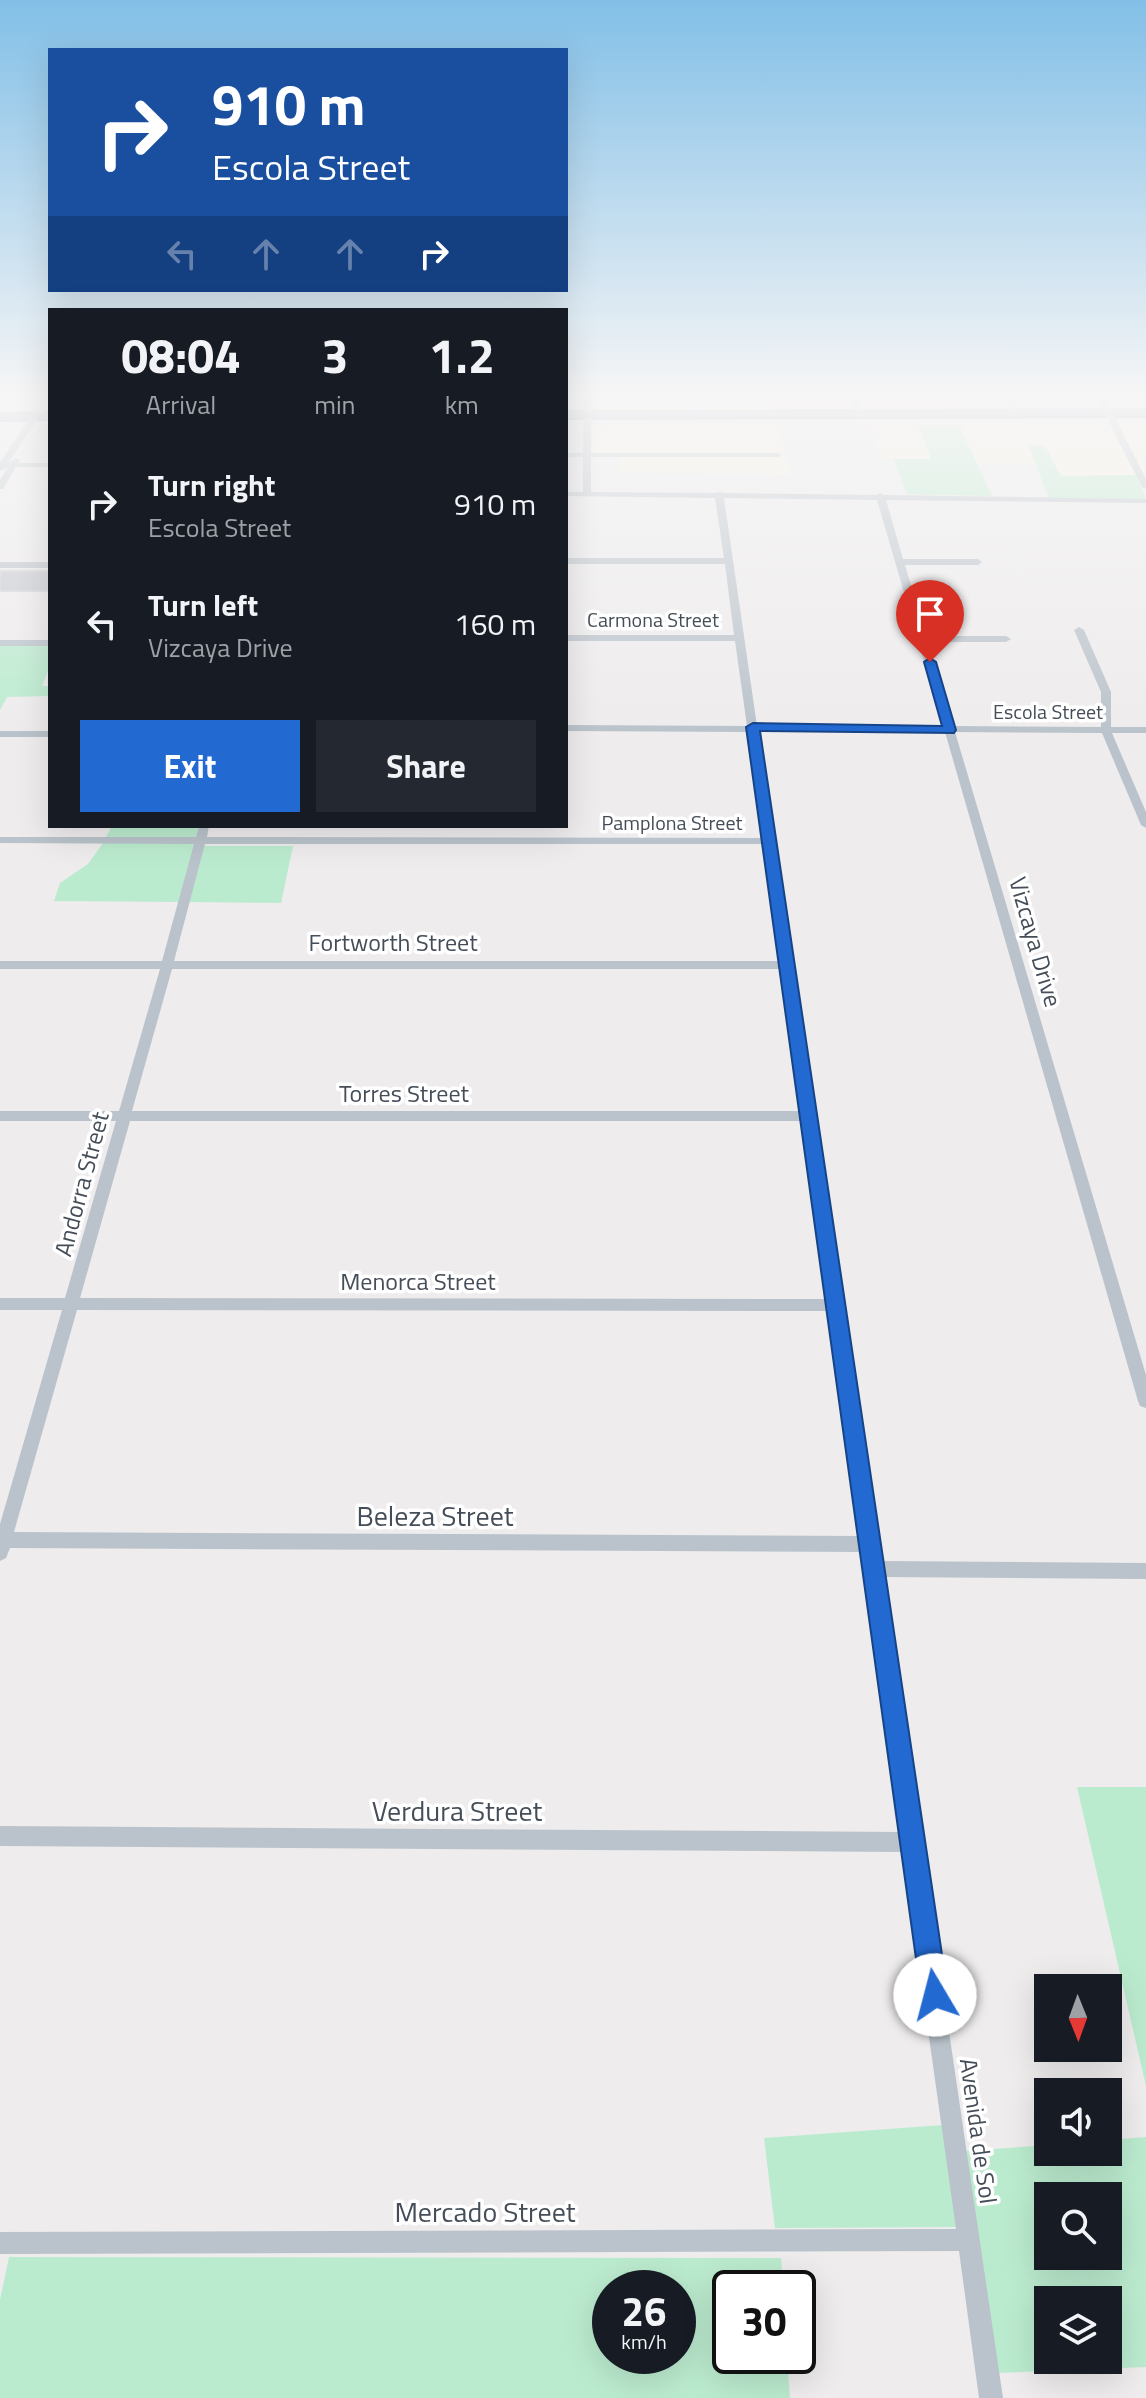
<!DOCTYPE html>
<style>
body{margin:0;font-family:"Titillium Web",sans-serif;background:#242831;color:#f1f3f6;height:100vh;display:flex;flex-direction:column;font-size:30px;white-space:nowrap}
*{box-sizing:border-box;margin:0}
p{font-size:26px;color:#9ea1a6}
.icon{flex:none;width:44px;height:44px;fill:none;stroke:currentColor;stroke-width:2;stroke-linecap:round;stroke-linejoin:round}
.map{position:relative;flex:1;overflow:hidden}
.panel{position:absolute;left:48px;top:308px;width:520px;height:520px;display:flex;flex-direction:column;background:#171b24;border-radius:0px;box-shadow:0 8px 32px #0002}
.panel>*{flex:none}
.hud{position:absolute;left:48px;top:48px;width:520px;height:244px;border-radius:0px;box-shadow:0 8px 32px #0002;background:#1a4fa0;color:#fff;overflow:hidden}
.needle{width:52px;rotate:179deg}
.tools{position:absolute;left:1034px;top:1974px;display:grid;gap:16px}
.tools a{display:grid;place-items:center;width:88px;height:88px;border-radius:0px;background:#171b24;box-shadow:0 8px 32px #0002;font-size:40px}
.speed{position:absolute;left:592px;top:2270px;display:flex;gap:16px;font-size:40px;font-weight:700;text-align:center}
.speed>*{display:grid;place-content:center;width:104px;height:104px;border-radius:50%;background:#171b24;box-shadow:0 8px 32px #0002;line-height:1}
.speed small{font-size:20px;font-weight:400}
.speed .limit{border:4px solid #111;border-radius:12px;background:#fff;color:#111}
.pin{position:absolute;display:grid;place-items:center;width:68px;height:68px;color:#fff;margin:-82px -34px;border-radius:50% 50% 50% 0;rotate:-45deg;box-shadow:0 0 8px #0007}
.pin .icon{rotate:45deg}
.me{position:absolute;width:88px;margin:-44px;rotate:352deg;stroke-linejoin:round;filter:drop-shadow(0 0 6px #0008)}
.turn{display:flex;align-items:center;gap:28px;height:168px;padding:0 32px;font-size:36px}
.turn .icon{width:104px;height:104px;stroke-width:2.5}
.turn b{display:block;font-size:56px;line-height:68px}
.lanes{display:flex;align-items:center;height:76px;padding:0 32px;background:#0003;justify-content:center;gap:40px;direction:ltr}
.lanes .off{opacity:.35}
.eta{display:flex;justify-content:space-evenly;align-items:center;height:136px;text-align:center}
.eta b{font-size:48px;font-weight:700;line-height:56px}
.action{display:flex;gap:16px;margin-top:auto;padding:16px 32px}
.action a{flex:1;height:92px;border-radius:0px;background:#2269d2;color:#fff;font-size:32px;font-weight:700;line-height:92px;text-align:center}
.action a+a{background:#242831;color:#f1f3f6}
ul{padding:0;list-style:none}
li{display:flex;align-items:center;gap:24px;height:120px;padding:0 32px}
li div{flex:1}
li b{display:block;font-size:30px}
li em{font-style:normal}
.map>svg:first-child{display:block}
.commercial{fill:#faf4e4}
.green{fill:#bbebcf;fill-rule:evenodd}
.building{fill:#c6c8ce;stroke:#d0d2d7;stroke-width:2}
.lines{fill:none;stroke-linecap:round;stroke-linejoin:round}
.highway-casing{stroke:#7188a4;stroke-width:4}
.minor{fill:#bac3cb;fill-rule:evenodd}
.highway{fill:#859db9;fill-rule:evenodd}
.route{fill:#2269d2;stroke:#164488;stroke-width:2}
.labels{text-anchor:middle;stroke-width:7;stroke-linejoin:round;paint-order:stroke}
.far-street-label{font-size:20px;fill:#454e58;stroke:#fff}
.street-label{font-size:24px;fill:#454e58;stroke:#fff}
.near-street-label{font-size:28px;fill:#454e58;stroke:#fff}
</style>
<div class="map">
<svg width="1146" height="2398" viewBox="0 0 1146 2398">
<rect width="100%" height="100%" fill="#eeecec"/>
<path class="commercial" d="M591,398h259l5,13 -265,1z
M856,398h103l7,13h-105z
M1109,424l27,51 -75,1 -16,-30h-17l9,19 -60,-1 -18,-39z
M1116,424h30v33l-3,1 3,23z
M777,425l13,49 -169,-1 -2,-16 162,-1v-3h-190v-27z
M870,425h48l13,34h-50z"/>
<path class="green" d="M918,425h41l33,71 -85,-2 -14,-35h38z
M1028,445l17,1 16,30 75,-1 10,24 -97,-1z
M0,645h50v21l-8,20h8v10l-43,1 -7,13z
M112,826h87l-3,11h-90z
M103,843h92l-16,59 -125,-1 6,-18 28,-19z
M203,846h90l-12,57 -92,-1z
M1077,1787h69v299z
M944,2125l14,102 -183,1 -11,-90z
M1146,2137v230l-148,6 -32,-222 82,-6v7h60v-12zM1048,2196h60v60h-60zM1048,2300h60v60h-60z
M9,2257l772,1 2,30h-53v68h57l3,42h-790v-98zM610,2288h68v68h-68z"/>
<path class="building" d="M0,571h50v20h-50z"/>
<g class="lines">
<g class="highway-casing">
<path id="highway" d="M1146,410v6l-580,2v-6z
M50,413v6l-50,1v-6z"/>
</g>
<path class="minor" d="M44,398h6v3l-42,62 8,-5 4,2 -2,3h32v4h-34l-13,22h-3v-9l8,-13 -8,4v-9z
M584,398h8l-1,55h187l4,2 -4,2h-187v35l124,1 4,-1 4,1 153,2 4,-2 4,2 262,4v4l-260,-3 17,59h75l4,3 -4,3h-73l21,71h80l5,3 -5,3h-78l25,84 148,1v-35l-27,-62 5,-3 5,3 27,62v35h35v6h-34l34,79v16l-5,-3 -39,-92 -147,-1 191,643v33l-6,-2 -2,-5 -193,-669h-187l122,829 266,2v16l-264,-2 121,821h-24l-20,-147 -959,3v-22l956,-3 -53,-377 -903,-6v-20l901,6 -39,-280 -852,-4 -4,10 -6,3v-37l62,-214h-62v-12h65l51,-177h-116v-10h119l41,-142h-160v-8h162l32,-117 -194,-1v-6h196l3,-11h10l-2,11 556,1 -15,-106 -182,-1v-6l181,1 -12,-85h-169v-6h168l-9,-71h-159v-6h158l-9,-60 -149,-2v-4h17v-35h-17v-4h17zM724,498l153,2 66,226h-186zM205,844h558l17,117h-606zM172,969h609l20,142h-669zM130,1121h672l25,178 -747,-1zM77,1310l751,1 32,225 -846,-4z
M849,398h8l5,19 -7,-2z
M1004,398h8l7,18h-6z
M1097,398h8l41,81v10l-4,-2z
M0,562h50v6h-50z
M0,640h50v6h-50z
M0,731h50v6h-50z"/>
<use href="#highway" class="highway"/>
</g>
<linearGradient id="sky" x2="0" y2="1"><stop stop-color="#82bfe7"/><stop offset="0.54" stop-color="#f7f6f6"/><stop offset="1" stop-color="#f7f6f6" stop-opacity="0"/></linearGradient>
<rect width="1146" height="734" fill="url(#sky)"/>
<path class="route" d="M930,658l6,4 20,68 -2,3 -194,-2 188,1264 -4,10 -9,4 -10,-4 -4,-10 -175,-1268 7,-4 189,3 -18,-64z"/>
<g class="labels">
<g class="far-street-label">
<text x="653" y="627">Carmona Street</text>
<text x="1048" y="719">Escola Street</text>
<text x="672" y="830">Pamplona Street</text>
</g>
<g class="street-label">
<text transform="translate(1035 942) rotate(74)" y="8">Vizcaya Drive</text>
<text x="393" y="951">Fortworth Street</text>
<text x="404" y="1102">Torres Street</text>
<text transform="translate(82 1184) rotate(-75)" y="8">Andorra Street</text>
<text x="418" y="1290">Menorca Street</text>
<text transform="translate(978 2131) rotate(82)" y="8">Avenida de Sol</text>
</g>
<g class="near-street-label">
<text x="435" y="1526">Beleza Street</text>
<text x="457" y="1821">Verdura Street</text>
<text x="485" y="2222">Mercado Street</text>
</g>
</g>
</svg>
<div class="tools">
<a><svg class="needle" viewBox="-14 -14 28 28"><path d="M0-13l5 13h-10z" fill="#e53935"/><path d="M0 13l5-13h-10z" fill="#9ea1a6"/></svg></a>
<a><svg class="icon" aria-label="sound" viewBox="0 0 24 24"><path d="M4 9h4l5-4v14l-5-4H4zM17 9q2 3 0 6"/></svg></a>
<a><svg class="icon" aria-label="search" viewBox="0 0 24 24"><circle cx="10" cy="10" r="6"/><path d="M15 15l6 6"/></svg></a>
<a><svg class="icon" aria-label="layers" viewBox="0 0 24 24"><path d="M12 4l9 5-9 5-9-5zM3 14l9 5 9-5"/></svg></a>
</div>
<div class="speed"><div>26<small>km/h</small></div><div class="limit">30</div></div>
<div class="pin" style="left:930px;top:662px;background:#d93025"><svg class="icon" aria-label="arrive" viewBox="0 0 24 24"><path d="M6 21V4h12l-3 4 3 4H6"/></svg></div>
<svg class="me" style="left:935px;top:1995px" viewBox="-20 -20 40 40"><circle r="19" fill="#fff"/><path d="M0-13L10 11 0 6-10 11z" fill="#2269d2"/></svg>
<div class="hud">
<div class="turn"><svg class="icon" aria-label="right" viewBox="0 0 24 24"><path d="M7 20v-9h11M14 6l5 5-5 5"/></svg><div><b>910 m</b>Escola Street</div></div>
<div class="lanes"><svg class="icon off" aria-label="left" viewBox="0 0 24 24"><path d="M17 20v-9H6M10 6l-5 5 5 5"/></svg><svg class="icon off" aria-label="ahead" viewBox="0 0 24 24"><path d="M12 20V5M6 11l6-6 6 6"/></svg><svg class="icon off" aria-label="ahead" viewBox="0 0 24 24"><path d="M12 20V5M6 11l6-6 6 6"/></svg><svg class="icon" aria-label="right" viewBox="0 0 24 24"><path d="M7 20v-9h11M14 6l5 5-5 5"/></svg></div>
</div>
<section class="panel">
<div class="eta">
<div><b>08:04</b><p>Arrival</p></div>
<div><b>3</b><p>min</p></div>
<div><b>1.2</b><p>km</p></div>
</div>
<ul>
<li><svg class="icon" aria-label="right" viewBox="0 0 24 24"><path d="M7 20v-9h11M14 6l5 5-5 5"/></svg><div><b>Turn right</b><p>Escola Street</p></div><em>910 m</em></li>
<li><svg class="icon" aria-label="left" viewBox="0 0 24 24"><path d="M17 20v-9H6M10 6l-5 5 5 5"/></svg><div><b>Turn left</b><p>Vizcaya Drive</p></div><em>160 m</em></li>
</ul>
<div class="action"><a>Exit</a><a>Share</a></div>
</section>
</div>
